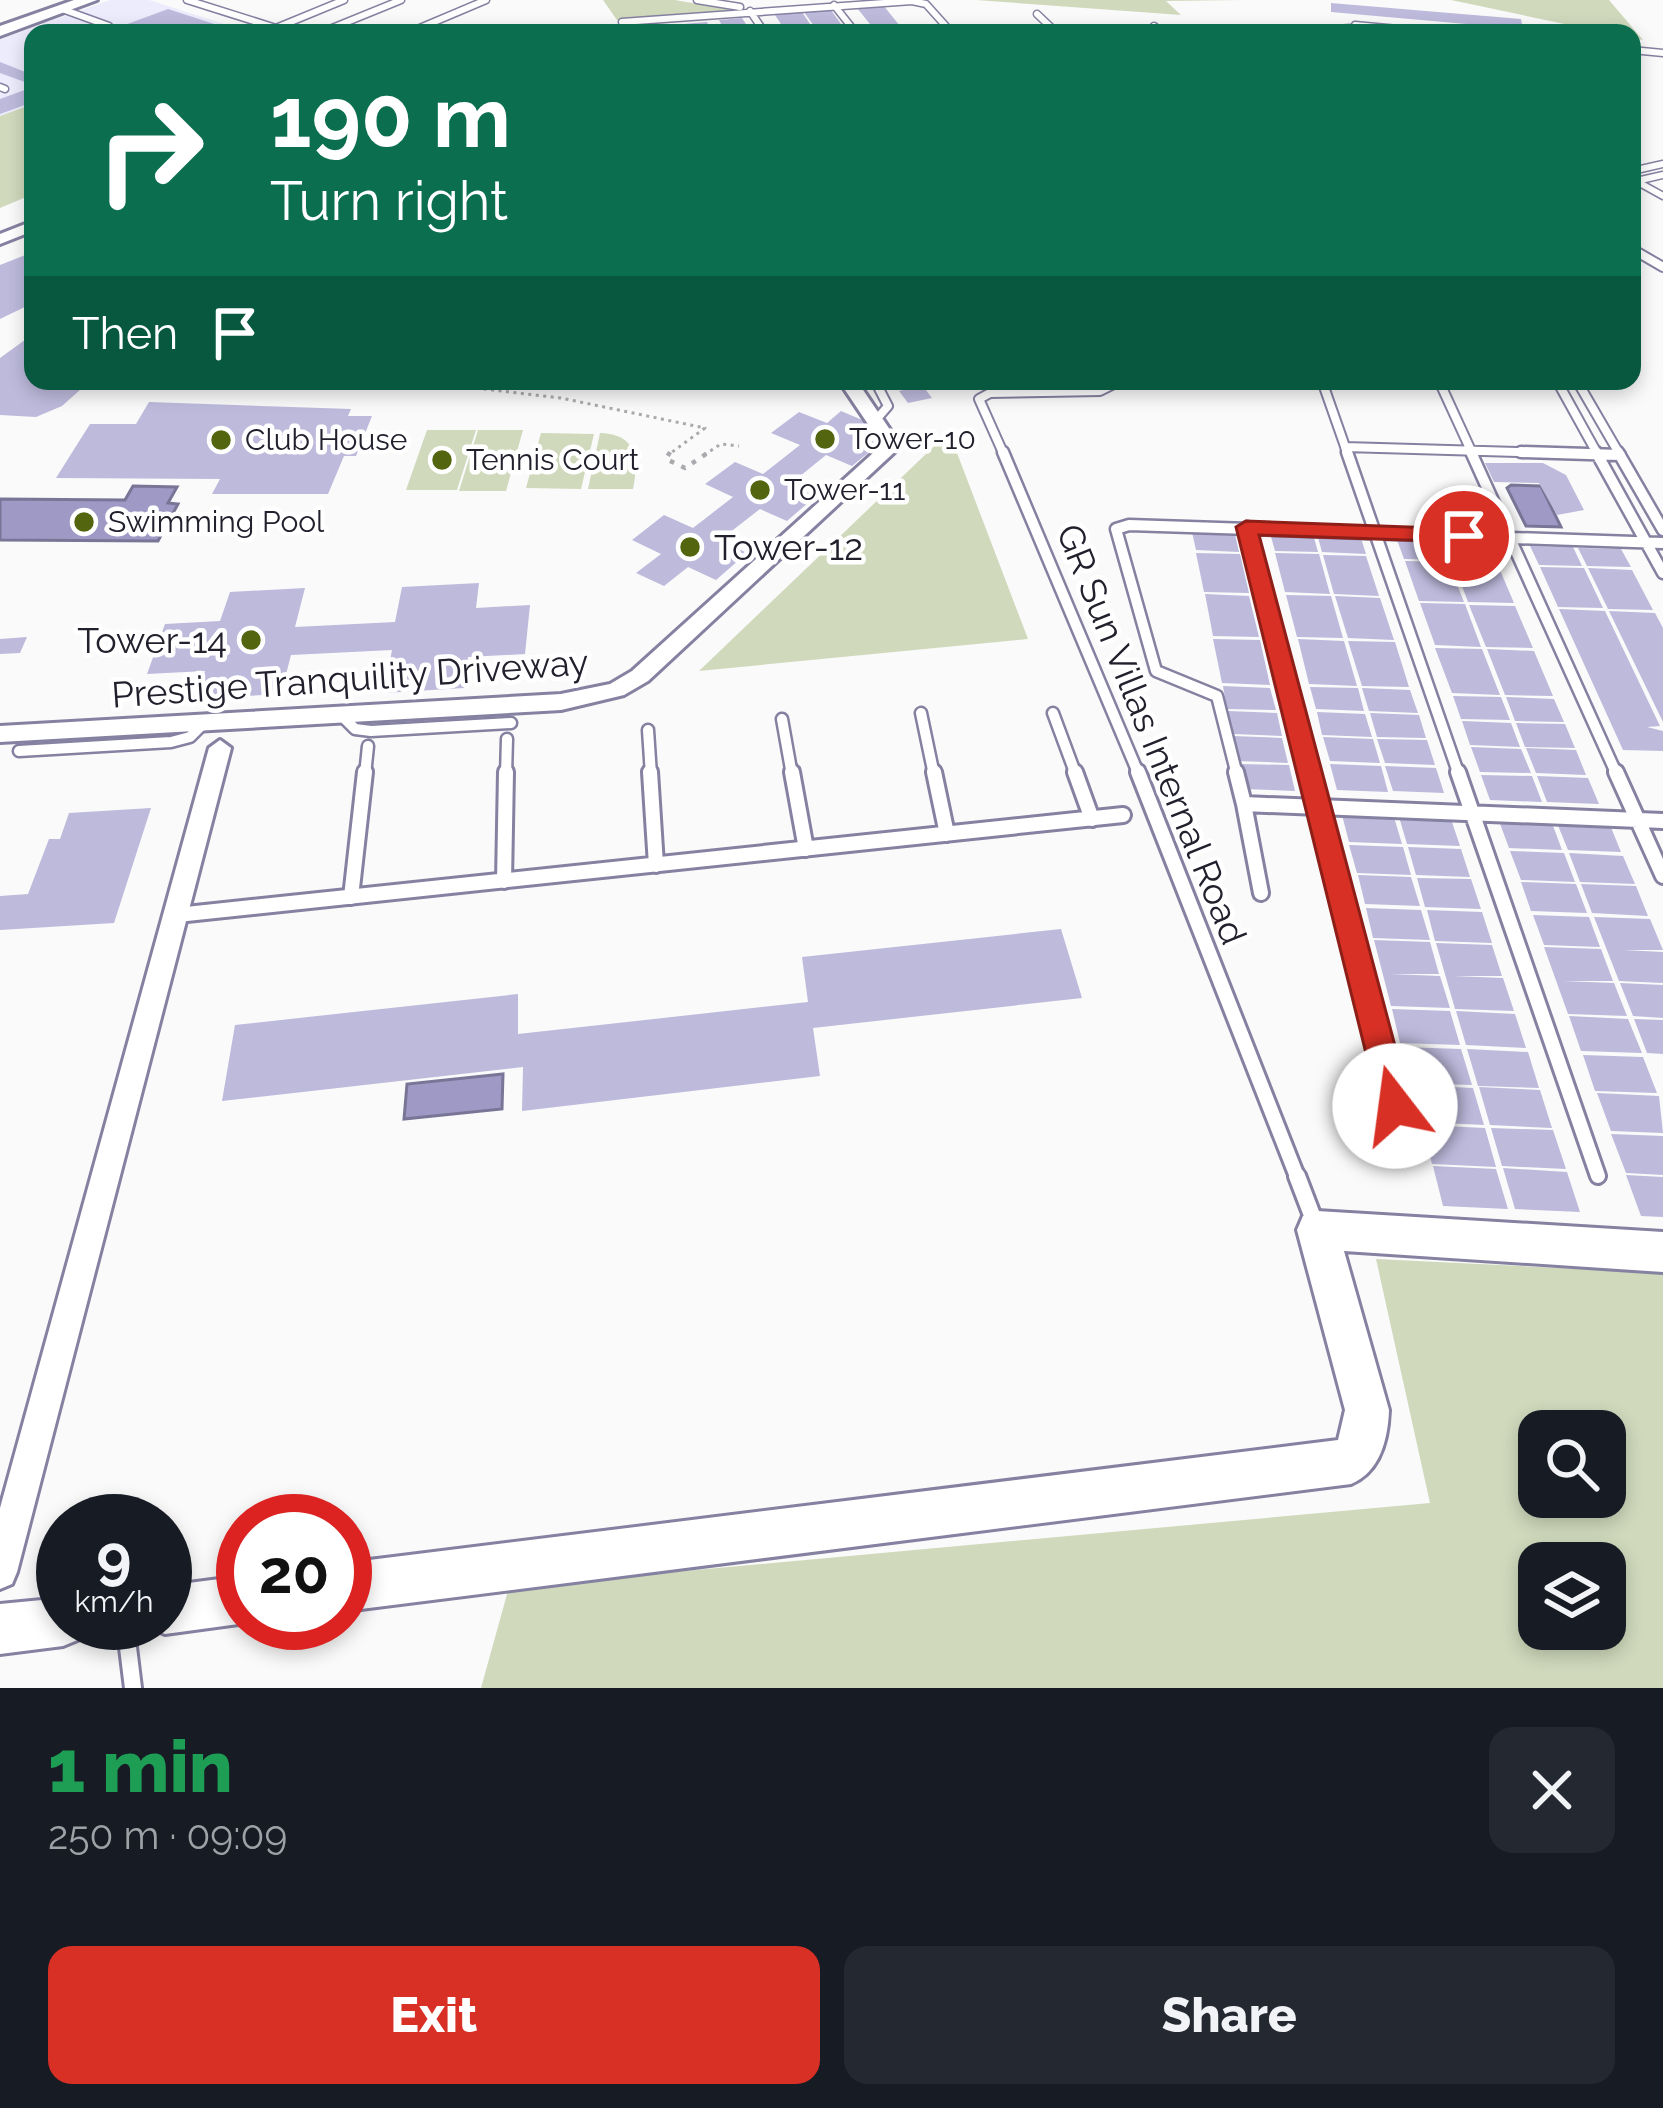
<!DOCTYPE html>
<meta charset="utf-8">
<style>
body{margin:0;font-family:Raleway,sans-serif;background:#242831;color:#f1f3f6;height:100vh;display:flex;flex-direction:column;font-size:45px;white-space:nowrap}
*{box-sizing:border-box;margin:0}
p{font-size:39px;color:#9ea1a6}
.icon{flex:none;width:66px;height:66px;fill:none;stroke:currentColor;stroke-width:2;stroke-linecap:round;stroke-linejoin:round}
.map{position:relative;height:1688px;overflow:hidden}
.details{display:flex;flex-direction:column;background:#171b24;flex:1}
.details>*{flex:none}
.hud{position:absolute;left:24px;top:24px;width:1617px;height:366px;border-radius:24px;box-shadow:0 6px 18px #0003;background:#0b6e4f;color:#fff;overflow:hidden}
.controls{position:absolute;left:1518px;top:1410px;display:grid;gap:24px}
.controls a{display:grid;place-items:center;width:108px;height:108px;border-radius:24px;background:#171b24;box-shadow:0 6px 18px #0003;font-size:60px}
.speed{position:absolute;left:36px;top:1494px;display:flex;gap:24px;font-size:60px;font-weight:700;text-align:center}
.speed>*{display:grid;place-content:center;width:156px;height:156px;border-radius:50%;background:#171b24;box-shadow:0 6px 18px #0003;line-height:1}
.speed small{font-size:30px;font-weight:400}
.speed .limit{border:18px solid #d22;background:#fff;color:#111}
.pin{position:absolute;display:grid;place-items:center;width:102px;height:102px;color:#fff;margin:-51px;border:6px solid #fff;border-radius:50%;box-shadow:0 3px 12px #0007}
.me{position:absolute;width:132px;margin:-66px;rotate:345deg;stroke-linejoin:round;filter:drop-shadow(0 0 9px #0008)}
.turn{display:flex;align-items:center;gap:42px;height:252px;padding:0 48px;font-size:54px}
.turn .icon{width:156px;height:156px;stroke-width:2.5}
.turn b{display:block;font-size:84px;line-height:102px}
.then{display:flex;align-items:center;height:114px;padding:0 48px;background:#0003;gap:24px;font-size:45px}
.round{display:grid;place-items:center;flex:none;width:126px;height:126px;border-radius:24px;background:#242831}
.overview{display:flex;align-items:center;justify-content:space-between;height:204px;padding:0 48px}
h1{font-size:72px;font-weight:800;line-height:90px;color:#1e9e55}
.primary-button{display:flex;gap:24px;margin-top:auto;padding:24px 48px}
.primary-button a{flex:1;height:138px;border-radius:24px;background:#d93025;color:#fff;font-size:48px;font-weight:800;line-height:138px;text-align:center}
.primary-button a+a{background:#242831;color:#f1f3f6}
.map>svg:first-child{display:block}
.built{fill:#edecfd}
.green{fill:#d0d9bc;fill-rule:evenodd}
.water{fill:#9f9ac5;stroke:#797597;stroke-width:3}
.building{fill:#bdbadc}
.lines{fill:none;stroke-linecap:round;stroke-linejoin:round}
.service-far4-casing{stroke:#8581a1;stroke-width:9}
.service-far3-casing{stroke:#8581a1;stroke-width:12}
.service-far2-casing{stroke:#8581a1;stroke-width:15}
.service-far1-casing{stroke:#8581a1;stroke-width:20}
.service-casing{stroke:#8581a1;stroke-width:22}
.minor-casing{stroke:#8581a1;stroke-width:6}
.secondary-casing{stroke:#8581a1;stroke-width:6}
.path-far1{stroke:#aaa9ae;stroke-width:3;stroke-dasharray:3 4.5;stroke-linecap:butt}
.path{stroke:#aaa9ae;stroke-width:4.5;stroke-dasharray:4.5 8;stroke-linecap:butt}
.service-far4{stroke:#fff;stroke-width:6}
.service-far3{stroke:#fff;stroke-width:8}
.service-far2{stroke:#fff;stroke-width:10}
.service-far1{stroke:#fff;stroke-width:14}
.service{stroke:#fff;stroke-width:16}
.minor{fill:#fff;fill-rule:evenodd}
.secondary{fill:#fff;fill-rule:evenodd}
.route{fill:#d93025;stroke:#8d1f18;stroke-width:3}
.poi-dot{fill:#53650e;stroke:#fff;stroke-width:4.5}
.labels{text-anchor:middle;stroke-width:9;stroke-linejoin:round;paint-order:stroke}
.far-poi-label{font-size:30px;fill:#21202d;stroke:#fff;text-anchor:start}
.poi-label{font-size:36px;fill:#21202d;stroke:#fff;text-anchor:start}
.street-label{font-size:36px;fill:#21202d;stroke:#fff}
</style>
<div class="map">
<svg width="1663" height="1688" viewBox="0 0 1663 1688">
<rect width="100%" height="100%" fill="#fafafa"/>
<path class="built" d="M110,0h39l104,33h-220v71l-33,12v-77z"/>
<path class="green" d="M603,0h72l63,11 -121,9z
M976,0h266l-76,1 15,14z
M1451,0h158l34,40 -11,-2v-5h-25z
M33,104v90l-33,14v-92z
M427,430h49l-19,60h-51z
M478,430h45l-17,61h-47z
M949,432l79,207 -329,32z
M541,433l53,1 -13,55 -55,-1z
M600,433c37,1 39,26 33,56h-45z
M1376,1259l287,14v415h-1182l28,-101 921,-84zM1539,1431h66v66h-66zM1539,1563h66v66h-66z"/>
<path class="water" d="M1511,485l30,1 20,41 -35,-1 -19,-38z
M133,486l44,1 -9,16 10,1 -20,37 -158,-1v-41l125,1z
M503,1074l-1,35 -98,10 3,-35z"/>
<path class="building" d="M1331,3l190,16 2,10 -192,-17z
M883,5l17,21 -26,3 -17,-21z
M168,9l71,23v1h-136z
M831,10l15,21 -27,2 -15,-21z
M802,12l14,21h-29l-12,-18z
M742,18l10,15h-26l-7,-13z
M707,22l5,11h-75l-2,-5z
M0,62l33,13v10l-33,-12z
M33,87v15l-33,12v-15z
M33,252v51l-33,16v-54z
M33,334v47h57l-28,25 -26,11 -36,-2v-57z
M923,386l9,12 -24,5 -9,-12z
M149,402l202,7 -3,7h24l-16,40h-12l-16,38h-116l8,-15 -164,-1 34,-54h46z
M841,411l26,11 -14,11 26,11 -27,22 -26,-11 -37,30 27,11 -29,25 -27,-12 -40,31 27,13 -31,27 -28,-13 -24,19 -28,-13 25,-19 -29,-14 32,-25 29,13 40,-31 -28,-13 30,-22 28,12 37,-29 -29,-12 28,-21 28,11z
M1485,463h58l23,12 18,35 -27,5 -18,-32 -45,-1z
M1192,532l43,2 4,18 -43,-2z
M1270,533l43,1 5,18 -43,-1z
M1317,534l43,1 6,19 -44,-2z
M1397,540l44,1 6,19 -43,-1z
M1445,541l43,2 8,18 -44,-1z
M1530,546l43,1 9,19 -43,-1z
M1578,548l43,1 10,18 -44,-1z
M1196,553l44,1 9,39 -45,-1z
M1275,553l44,1 11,40 -45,-2z
M1323,555l43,1 13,40 -45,-2z
M1405,561l43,1 16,40 -45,-1z
M1453,562l44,1 17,40 -46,-1z
M1540,567l44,1 19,40 -45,-1z
M1588,568l44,2 21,40 -45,-1z
M479,583l-3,25 54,-3 -5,49 -57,3 -4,31 -80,5 8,-43 -101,5 -10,39 -85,5 9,-28 -58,3 18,-50 55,-3 10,-29 75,-4 -10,39 100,-5 7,-35z
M1205,594l44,2 10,41 -46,-1z
M1286,595l45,1 12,42 -46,-1z
M1335,596l45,2 14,42 -46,-2z
M1420,603l45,1 16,43 -46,-2z
M1469,605l46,1 18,42 -47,-1z
M1559,609l46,2 55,115 -13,1 16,4v20l-40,-1z
M1609,611l46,2 8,15v94z
M27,637l-7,16 -20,1v-15z
M1213,639l47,1 10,45 -48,-2z
M1298,639l46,2 13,45 -48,-2z
M1348,641l47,1 14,45 -47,-1z
M1435,648l47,1 18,46 -48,-2z
M1487,649l47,2 19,45 -48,-1z
M1223,686l47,2 6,22 -49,-1z
M1310,687l48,1 6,23 -48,-2z
M1362,688l48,2 8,23 -49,-2z
M1453,696l48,1 9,23 -49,-1z
M1506,697l48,2 10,23 -49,-1z
M1228,711l49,2 5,23 -49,-2z
M1317,712l48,2 7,23 -50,-2z
M1370,713l49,2 7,23 -49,-1z
M1462,721l49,2 9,24 -50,-2z
M1516,723l49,1 10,24 -50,-1z
M1233,736l49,2 6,25 -50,-2z
M1323,737l50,2 7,24 -50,-2z
M1377,739l50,1 8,25 -50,-2z
M1471,747l50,2 10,24 -51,-1z
M1526,748l50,2 10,25 -50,-2z
M1239,764l50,1 6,26 -52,-2z
M1330,764l51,2 7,26 -51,-2z
M1385,766l51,2 8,25 -51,-2z
M1481,775l51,1 10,26 -52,-2z
M1537,776l51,2 11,26 -52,-2z
M151,808l-37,115 -114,7v-34l28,-2 21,-55h11l9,-26z
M1342,815l52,2 8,27 -53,-2z
M1399,817l52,2 9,27 -53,-2z
M1499,821l53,2 10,27 -53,-2z
M1557,823l53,2 11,27 -53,-2z
M1349,845l54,2 8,28 -54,-2z
M1408,847l53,2 9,28 -54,-2z
M1510,851l54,2 11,29 -54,-2z
M1569,853l54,3 12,28 -55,-2z
M1358,875l53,2 9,29 -55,-2z
M1417,878l54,1 10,30 -56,-2z
M1521,882l55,2 11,29 -56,-2z
M1581,884l55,2 12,30 -56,-3z
M1366,908l55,2 9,30 -57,-2z
M1427,910l55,2 10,31 -57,-2z
M1533,915l56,2 11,30 -56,-2z
M1594,917l56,2 13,31h-40l40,2v31l-44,-2z
M1061,929l21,69 -269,30 7,48 -298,35 1,-44 -301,34 13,-76 283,-31v40l290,-32 -6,-45z
M1374,940l56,2 9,32h-49l50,2 10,32 -59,-2z
M1436,943l56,2 10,31h-49l50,2 11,33 -59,-2z
M1544,947l57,2 12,32h-50l51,2 13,33 -59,-2z
M1620,983l43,2v33l-30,-2z
M1392,1009l58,2 10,34 -60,-2z
M1456,1011l59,3 11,34 -60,-3z
M1569,1016l59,3 14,34 -61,-2z
M1634,1019l29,1v34l-16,-1z
M1402,1047l59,2 11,36 -61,-2z
M1467,1049l61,3 11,36 -61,-2z
M1583,1055l60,2 14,36 -62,-2z
M1412,1085l61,3 11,37 -62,-3z
M1479,1087l61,3 12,38 -62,-3z
M1597,1093l62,3 4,37 -52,-2z
M1422,1125l63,3 11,39 -64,-3z
M1491,1128l62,2 13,39 -64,-3z
M1611,1134l52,2v39l-37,-2z
M1433,1166l63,3 12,40 -65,-3z
M1503,1168l64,4 13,40 -65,-3z
M1626,1175l37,2v40l-22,-1z"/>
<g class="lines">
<g class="service-far4-casing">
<path id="service-far4" d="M187,0l89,28 68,-28
M697,0l43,7
M834,5l22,28
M62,9l47,17
M750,11l15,22
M1037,14l20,19
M622,22l290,-21 14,3 26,29
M1154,26l8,7
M320,33l81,-33
M408,33l78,-33
M1271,33l80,-5
M1352,33l3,-8 86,8
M1632,50l31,3
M0,87l5,2
M1632,171l31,-7
M1636,181l27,15
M1632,182l31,-7"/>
</g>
<g class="service-far3-casing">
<path id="service-far3" d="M1632,249l31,18
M875,381l13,25 -13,15
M1322,381l26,74
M1439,381l34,74
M1557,381l41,74
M1577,381l43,74
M1345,447l275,8
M1004,455l-25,-56 11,-6 110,-2 20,-10"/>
</g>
<g class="service-far2-casing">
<path id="service-far2" d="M1003,452l136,323
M1347,452l112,323
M1471,452l146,323
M1521,452l99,3
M1596,452l67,121
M1618,452l45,78
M1247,527l63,248
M921,713l13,62
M1053,713l23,62
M341,715l14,14 16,2 140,-8
M782,719l10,56
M648,730l3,45
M19,751l152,-9 19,-5 13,-13
M365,775l3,-29
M506,775l1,-36
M1237,775l-20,-79 -61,-25 -40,-142 13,-4 534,18"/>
</g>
<g class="service-far1-casing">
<path id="service-far1" d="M650,772l6,93
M792,772l14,77
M934,772l13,62
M1075,772l17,47
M1138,772l160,407
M1236,772l8,32
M1310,772l85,334
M1458,772l140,404
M1616,772l47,104
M504,881l2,-109
M1261,893l-17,-89 419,17
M351,897l14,-125
M177,915l946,-100"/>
</g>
<g class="service-casing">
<path id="service" d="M1297,1176l18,47
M125,1623l8,65"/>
</g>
<g class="minor-casing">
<path id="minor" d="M33,221v10l-33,13v-10z
M839,381h18l44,65 -253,235 -24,14 -63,15 -561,32v-16l561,-32 49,-10 22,-13 250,-226z
M220,740l11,8 -214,824 -5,12 -12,5v-81l209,-760z"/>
</g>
<g class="secondary-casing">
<path id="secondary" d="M74,0h23l-97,36v-10z
M1317,1211l346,21v40l-319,-21 45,159c-1,29 -9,62 -38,74l-1006,127v-48l993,-123 7,-30 -48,-180 6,-14z
M243,1576l3,47 -81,11 -17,-7 -2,-4h19v-37z
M63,1598v25h24l-7,16 -17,7 -63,8v-50z"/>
</g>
<path class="path-far1" d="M424,382l137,16 144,30 -37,27
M704,455l17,-11 18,2"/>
<path class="path" d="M670,452l-4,7 19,9 24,-16"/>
<use href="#service-far4" class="service-far4"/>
<use href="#service-far3" class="service-far3"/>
<use href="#service-far2" class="service-far2"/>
<use href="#service-far1" class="service-far1"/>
<use href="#service" class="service"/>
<use href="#minor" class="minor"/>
<use href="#secondary" class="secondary"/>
</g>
<path class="route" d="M1246,521l218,8 11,7 -11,6 -205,-7 152,571 -5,10 -11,4 -12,-4 -4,-10 -143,-579z"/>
<g class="poi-dot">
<circle cx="825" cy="439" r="12"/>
<circle cx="221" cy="440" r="12"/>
<circle cx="442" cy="460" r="12"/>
<circle cx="760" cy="490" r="12"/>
<circle cx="84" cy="522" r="12"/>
<circle cx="690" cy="547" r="12"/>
<circle cx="251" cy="640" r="12"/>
</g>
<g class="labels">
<g class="far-poi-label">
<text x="849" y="449">Tower-10</text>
<text x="245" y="450">Club House</text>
<text x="466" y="470">Tennis Court</text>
<text x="784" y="500">Tower-11</text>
<text x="108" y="532">Swimming Pool</text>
</g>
<g class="poi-label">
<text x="714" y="560">Tower-12</text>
<text x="227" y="653" text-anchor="end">Tower-14</text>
</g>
<g class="street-label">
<text transform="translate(350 678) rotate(-4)" y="13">Prestige Tranquility Driveway</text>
<text transform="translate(1152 734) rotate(68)" y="13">GR Sun Villas Internal Road</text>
</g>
</g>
</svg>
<div class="controls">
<a><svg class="icon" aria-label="search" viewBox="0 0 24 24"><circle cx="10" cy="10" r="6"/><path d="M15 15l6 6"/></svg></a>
<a><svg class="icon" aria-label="layers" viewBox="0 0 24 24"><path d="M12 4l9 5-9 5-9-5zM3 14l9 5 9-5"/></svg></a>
</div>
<div class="speed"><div>9<small>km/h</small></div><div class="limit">20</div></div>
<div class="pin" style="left:1464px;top:536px;background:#d93025"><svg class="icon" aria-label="arrive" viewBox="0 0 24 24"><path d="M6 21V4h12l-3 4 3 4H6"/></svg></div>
<svg class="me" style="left:1395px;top:1106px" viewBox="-20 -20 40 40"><circle r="19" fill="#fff"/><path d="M0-13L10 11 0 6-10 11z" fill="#d93025"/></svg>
<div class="hud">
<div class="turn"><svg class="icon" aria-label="right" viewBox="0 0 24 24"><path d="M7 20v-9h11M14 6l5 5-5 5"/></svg><div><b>190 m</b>Turn right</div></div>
<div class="then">Then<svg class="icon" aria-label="arrive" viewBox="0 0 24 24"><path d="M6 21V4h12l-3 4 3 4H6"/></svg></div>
</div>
</div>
<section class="details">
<div class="overview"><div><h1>1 min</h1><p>250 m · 09:09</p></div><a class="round"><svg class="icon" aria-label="close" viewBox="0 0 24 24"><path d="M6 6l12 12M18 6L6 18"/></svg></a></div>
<div class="primary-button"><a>Exit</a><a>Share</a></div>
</section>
